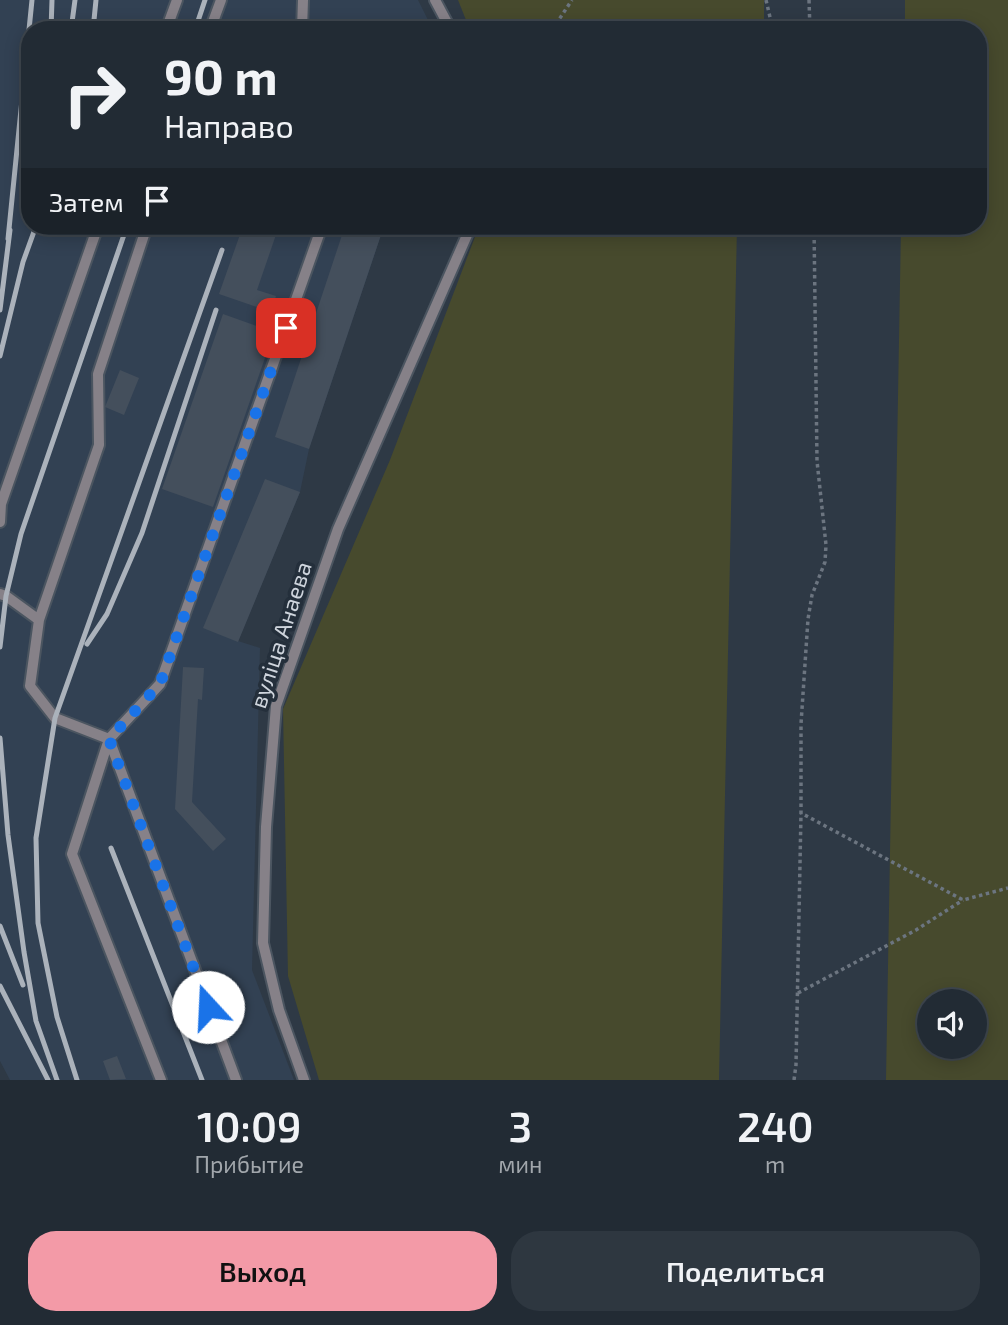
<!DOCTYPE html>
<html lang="ru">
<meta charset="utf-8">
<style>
body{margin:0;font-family:"Exo 2",sans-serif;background:#2e3740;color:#f1f3f6;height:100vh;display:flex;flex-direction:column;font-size:26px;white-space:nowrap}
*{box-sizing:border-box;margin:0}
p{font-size:23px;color:#a2a7ac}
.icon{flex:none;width:38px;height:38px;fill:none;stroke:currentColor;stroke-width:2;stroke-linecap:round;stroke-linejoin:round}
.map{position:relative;height:1080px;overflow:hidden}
.sheet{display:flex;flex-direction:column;background:#222b34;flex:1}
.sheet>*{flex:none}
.guide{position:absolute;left:21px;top:21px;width:966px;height:214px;border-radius:28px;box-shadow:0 4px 18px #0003,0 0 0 2px #3f474f;background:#222b34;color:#f1f3f6;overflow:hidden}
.controls{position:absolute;left:917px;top:989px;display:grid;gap:14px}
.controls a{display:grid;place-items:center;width:70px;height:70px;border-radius:50%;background:#222b34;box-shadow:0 4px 18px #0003,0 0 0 2px #3f474f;font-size:35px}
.pin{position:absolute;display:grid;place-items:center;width:60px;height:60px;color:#fff;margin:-30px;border-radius:14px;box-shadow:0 4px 10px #0006}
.me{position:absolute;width:77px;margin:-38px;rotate:340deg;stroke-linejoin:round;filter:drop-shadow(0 0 5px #0008)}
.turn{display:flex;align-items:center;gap:24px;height:147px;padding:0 28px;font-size:32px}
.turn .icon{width:91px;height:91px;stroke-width:2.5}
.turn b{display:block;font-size:49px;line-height:60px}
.then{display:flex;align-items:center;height:66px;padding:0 28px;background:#0003;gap:14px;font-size:26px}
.eta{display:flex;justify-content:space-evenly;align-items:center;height:119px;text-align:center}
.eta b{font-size:42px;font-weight:600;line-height:49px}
.action{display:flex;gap:14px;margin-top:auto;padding:14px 28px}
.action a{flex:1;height:80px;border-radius:28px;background:#f39aa7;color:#111;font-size:28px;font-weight:600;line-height:80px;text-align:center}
.action a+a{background:#2e3740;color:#f1f3f6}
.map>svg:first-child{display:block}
.built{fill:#324153}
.green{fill:#474a2d;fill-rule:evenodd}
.building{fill:#444f5c}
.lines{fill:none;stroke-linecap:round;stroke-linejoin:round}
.service-casing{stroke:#4b5560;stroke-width:14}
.path{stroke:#6c7580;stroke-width:3.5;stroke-dasharray:3.5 3.5;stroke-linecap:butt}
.service{stroke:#868188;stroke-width:10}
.rail{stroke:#abb2bb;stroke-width:5}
.route{stroke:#1a73e8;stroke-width:12;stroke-dasharray:0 21.6}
.labels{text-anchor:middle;stroke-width:7;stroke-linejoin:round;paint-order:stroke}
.street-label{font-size:23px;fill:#ced4dc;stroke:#242f3b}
</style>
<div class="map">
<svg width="1008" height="1080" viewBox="0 0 1008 1080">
<rect width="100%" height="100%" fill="#2e3945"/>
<path class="built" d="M0,0h418l15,30h-403v196h354l-75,223 -9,43 -62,149 22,7 -8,322 42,110h-284l-10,-19z"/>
<path class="green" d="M458,0h306v30h-294z
M905,0h103v1080h-122l15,-854h77v-196h-73zM975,1001v45h-46v-45z
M481,226h256l-18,854h-400l-31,-104 -5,-267 107,-249 88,-231z"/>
<path class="building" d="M243,226h36l-22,64 19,6 -5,16 -52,-18z
M345,226h39l-75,223 -34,-12z
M223,314l51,18 -61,175 -51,-18z
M120,370l19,8 -15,37 -19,-8z
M265,479l35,13 -62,150 -35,-14z
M183,667l21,1 -2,32 -4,-1 -6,103 34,37 -13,12 -38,-42z
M117,1056l9,23 -16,1 -7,-19z"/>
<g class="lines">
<g class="service-casing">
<path id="service" d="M435,0l16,30
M360,26v4
M166,30l11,-30
M210,30l11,-30
M302,30l1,-30
M0,522l1,-18 97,-278
M0,594l6,2 33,24 -9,66 25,32 54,21 51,-55 162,-458
M39,620l60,-175 -1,-71 49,-148
M109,739l-37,115 89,226
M109,739l127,341
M304,1080l-25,-70 -16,-67 3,-116 10,-121 62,-177 133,-303"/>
</g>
<path class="path" d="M766,0l7,30
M809,0l1,30
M552,30l20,-30
M814,226l3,235 9,84 -1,17 -13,33 -4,24 -7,105v89l162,87 45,-12
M798,993l118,-63 47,-30
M794,1080l2,-15 5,-252"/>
<use href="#service" class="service"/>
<path class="rail" d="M51,30l1,-30
M71,30l4,-30
M93,30l3,-30
M195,30l10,-30
M24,172l6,-28
M8,239l24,-239
M0,310l10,-80
M0,356l23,-94 13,-36
M87,644l20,-30 35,-81 74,-223
M0,647l6,-51 15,-62 106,-308
M0,738l8,97 16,117 12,69 21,59
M111,848l91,232
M0,926l23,59
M0,986l48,94
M77,1080l-20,-63 -19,-94 -2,-85 19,-120 167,-468"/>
</g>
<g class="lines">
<path class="route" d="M208,1007l-99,-268 51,-55 126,-356"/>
</g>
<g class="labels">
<g class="street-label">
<text transform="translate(281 635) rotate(-72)" y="8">вуліца Анаева</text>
</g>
</g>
</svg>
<div class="controls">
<a><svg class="icon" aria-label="sound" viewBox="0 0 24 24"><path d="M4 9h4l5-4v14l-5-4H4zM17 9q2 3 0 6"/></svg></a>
</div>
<div class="pin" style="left:286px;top:328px;background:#d93025"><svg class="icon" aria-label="arrive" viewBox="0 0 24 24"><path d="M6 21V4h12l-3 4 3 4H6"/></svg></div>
<svg class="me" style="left:208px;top:1007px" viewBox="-20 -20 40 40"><circle r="19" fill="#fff"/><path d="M0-13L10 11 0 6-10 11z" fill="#1a73e8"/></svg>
<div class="guide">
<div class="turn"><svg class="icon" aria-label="right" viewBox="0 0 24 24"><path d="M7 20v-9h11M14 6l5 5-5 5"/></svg><div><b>90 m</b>Направо</div></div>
<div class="then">Затем<svg class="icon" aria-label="arrive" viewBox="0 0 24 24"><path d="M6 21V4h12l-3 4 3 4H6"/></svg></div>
</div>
</div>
<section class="sheet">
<div class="eta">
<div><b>10:09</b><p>Прибытие</p></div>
<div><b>3</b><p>мин</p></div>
<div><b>240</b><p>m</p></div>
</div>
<div class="action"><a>Выход</a><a>Поделиться</a></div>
</section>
